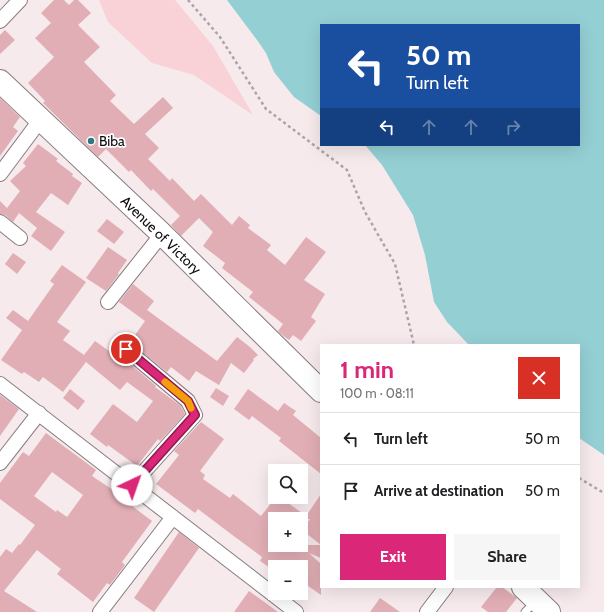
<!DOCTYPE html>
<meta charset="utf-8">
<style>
body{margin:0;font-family:Cabin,sans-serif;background:#f6f6f6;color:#202124;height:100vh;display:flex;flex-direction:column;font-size:15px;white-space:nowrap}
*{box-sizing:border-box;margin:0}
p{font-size:13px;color:#757577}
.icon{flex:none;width:22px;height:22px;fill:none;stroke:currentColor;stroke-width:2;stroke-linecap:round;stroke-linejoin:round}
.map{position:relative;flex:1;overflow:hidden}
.details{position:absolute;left:320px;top:344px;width:260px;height:244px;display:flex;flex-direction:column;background:#fff;border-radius:0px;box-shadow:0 4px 16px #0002}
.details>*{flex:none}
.banner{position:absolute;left:320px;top:24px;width:260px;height:122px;border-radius:0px;box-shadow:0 4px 16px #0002;background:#1a4fa0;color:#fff;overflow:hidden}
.fabs{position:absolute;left:268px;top:464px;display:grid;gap:8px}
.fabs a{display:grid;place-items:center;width:40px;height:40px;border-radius:0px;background:#fff;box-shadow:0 4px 16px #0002;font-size:20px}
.pin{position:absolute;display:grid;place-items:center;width:34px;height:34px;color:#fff;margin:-17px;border:2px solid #fff;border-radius:50%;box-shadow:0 1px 4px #0007}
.me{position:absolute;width:44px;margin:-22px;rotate:42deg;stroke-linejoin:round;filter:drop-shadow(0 0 3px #0008)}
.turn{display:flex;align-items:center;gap:14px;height:84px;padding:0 20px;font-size:18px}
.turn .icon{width:52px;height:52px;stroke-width:2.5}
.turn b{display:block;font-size:28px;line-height:34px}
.lanes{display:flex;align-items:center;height:38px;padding:0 20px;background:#0003;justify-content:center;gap:20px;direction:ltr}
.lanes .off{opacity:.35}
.round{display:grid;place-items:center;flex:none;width:42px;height:42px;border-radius:0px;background:#f6f6f6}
.headline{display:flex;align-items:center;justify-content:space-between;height:68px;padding:0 20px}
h1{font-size:24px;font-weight:700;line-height:30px;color:#db2777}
.cta{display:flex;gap:8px;margin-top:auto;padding:8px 20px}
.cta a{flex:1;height:46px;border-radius:0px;background:#db2777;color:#fff;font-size:16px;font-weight:700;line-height:46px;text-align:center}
.cta a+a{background:#f6f6f6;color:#202124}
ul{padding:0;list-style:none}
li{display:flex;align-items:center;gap:12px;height:52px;padding:0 20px;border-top:1px solid #e0e0e0}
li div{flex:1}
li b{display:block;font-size:15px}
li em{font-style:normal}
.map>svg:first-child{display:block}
.green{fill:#f9d2d7}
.water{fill:#94cfd4}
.building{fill:#e1aeb5;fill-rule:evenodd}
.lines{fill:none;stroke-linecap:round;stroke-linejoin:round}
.lane-casing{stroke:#877d7e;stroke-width:9}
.street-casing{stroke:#877d7e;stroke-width:16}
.primary-casing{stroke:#877d7e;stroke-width:24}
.path{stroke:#ada4a6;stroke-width:2.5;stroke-dasharray:3 3;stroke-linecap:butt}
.lane{stroke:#fff;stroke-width:7}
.street{stroke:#fff;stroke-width:14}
.primary{stroke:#fff;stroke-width:22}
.route-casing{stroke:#8e194d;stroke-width:10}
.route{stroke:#db2777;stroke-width:7}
.slow{stroke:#f59e0b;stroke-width:7}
.poi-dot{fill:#2f787e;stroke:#fff;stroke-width:1.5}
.labels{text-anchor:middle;stroke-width:3.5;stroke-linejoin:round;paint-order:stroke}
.poi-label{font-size:14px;fill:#0e0a0b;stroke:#fff;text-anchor:start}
.street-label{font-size:14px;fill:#0e0a0b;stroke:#fff}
</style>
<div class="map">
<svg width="604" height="612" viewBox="0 0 604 612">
<rect width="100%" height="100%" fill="#f6eaec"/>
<path class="green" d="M99,0h76l38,46 40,69 -59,-40 -42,-12 -44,-41z"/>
<path class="water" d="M227,0h377v455l-25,-17v-93h-110l-22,-23 -13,-20 -9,-47 -12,-40 -31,-50 -17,-20h214v-120h-258v91l-27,-19 -20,-25 -8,-19 -9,-13z"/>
<path class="building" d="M54,0h10l5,5 5,-5h4l13,13 -13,12 22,22 -16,15 32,33 -6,6 24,23 29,-27 10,11 -28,26 14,14 -11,11 22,22 2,-3 22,23 7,-7 31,31 7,-9 11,9 -2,3 23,17 -4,5 18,15 21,-28 20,15 -22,28 21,14 -14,23 5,4 -15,20 -8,-6 -4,5 -8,-6 -3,-3 5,-7 -34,-27 4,-5 -31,-24 3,-5 -22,-17 10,-14 -14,-14 -18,18 -10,-11 9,-9 -27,-27 -2,2 -20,-21 -2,2 -23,-23 -8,8 -55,-54 2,-2 -17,-18 26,-26 -19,-19 16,-15 -10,-10z
M5,30l10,10 -15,14v-19z
M0,98l20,19 -7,10 5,4 -18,25z
M38,144l20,15 -2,2 17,13 -1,2 10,7 -14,22 -17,-12 -15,19 29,20 -14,19 -20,-15 6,-8 -18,-15 -6,9 -8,-7 -5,-1v-13l7,7 13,-17 -10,-10 16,-15 -3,-3z
M107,219l17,13 -10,12 -17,-13z
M108,247l19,13 -9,13 1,1 -13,17 -20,-13z
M13,253l13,9 -9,12 -12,-10z
M62,265l24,17 -29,40 13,9 -7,9 21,15 11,-14 14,10 4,-5 5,3 3,7 35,30 -1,1 26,19 4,8 -25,27 -2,-2 -21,27 -29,-21 -1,2 -17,-13 23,-30 24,18 16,-21 -26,-19 -7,8 -34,-28 -23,30 -20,-15 -4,5 -15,-10 -2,2 -21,-14 21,-30 -16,-12 7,-8 15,11 26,-37 -4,-3z
M133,284l21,17 -7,9 70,51 20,-24 13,10 8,8 -5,4 1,1 -10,13 -13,-10 -12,22 -23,-14 -7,10 -18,-14 -4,5 -37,-30 15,-21 -26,-19z
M216,388l13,8 -6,10 -13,-9z
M70,389l15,12 -7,9 -15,-12z
M248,389l30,22 6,-8 12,8 -3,4 28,23v36l-42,-33 2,-3 -29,-22 -3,4 -15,-11z
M0,395l19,14 -19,27z
M201,422l23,17 -24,32 5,4 -2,4 27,19 3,-4 28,22 15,-19h4l26,19 15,-22v51l-19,-15 8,-11h-35v26h46v13l-12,-5 12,11v31l-20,-14v-14h-26l-2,3 -13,-9 2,-4 -31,-23 -33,-25 -3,4 -39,-29 23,-29 -5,-4z
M46,433l50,37 -4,6 27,18 3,-5 15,11 -5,6 20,15 -30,41 3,3 -15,20 -3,-2 -14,19 -36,-28 4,-5 -24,-19 -33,41 33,21h-37v-55l6,-8 6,4 7,-9 1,1 15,-20 -35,-26v-16l23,-31 6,4zM52,472l31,23 -16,22 -10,-7 -1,2 -22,-16z
M179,532l20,16 -45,64 -20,-14z
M497,587h5l15,11 -11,14h-18l-7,-5z
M249,591l29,21h-44z
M380,598l20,14h-30z"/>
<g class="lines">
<g class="lane-casing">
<path id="lane" d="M525,612l10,-10"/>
</g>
<g class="street-casing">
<path id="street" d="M0,21l20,-21
M0,174l41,-55
M0,222l20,16
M108,302l54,-68
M126,349l62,52 7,14 -63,70
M0,384l296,228
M0,463l39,-50
M100,612l73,-95
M427,612l19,-25"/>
</g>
<g class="primary-casing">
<path id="primary" d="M0,81l162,153 159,157
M523,587l26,25"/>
</g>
<path class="path" d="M188,0l32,37 46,72 81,61 18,42 30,52 19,81
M579,478l25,15"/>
<use href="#lane" class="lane"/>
<use href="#street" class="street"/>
<use href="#primary" class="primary"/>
</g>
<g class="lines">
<g class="route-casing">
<path id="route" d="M126,349l62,52 7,14 -63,70"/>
</g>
<use href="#route" class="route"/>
<path class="slow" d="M165,382l23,19 3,7"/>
</g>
<circle class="poi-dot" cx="91" cy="141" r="4"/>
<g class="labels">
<g class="poi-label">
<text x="99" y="146">Biba</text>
</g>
<g class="street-label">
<text transform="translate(161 235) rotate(44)" y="5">Avenue of Victory</text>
</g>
</g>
</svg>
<div class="fabs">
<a><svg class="icon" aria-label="search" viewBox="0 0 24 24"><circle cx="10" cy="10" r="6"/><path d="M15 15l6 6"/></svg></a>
<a>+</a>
<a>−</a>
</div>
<div class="pin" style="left:126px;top:349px;background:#d93025"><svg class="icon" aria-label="arrive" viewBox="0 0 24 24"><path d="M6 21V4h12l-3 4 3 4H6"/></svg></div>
<svg class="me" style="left:132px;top:485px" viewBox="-20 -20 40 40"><circle r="19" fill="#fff"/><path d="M0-13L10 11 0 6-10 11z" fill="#db2777"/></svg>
<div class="banner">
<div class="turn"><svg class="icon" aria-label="left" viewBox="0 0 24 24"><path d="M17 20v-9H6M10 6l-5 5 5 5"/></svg><div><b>50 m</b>Turn left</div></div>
<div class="lanes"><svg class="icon" aria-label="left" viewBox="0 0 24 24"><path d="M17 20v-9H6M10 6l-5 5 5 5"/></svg><svg class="icon off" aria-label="ahead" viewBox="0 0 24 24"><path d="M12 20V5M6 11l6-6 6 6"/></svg><svg class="icon off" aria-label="ahead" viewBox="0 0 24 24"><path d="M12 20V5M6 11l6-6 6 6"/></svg><svg class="icon off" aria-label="right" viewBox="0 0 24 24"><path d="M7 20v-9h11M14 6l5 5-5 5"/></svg></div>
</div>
<section class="details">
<div class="headline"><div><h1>1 min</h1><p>100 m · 08:11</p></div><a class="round" style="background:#d93025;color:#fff"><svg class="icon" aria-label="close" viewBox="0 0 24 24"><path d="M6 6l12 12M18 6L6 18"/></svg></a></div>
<ul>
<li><svg class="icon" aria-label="left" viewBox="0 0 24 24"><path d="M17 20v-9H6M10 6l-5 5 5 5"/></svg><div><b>Turn left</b></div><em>50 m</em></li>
<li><svg class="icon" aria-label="arrive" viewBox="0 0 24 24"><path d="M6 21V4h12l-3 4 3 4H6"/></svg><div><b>Arrive at destination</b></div><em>50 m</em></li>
</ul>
<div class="cta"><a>Exit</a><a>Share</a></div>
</section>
</div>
